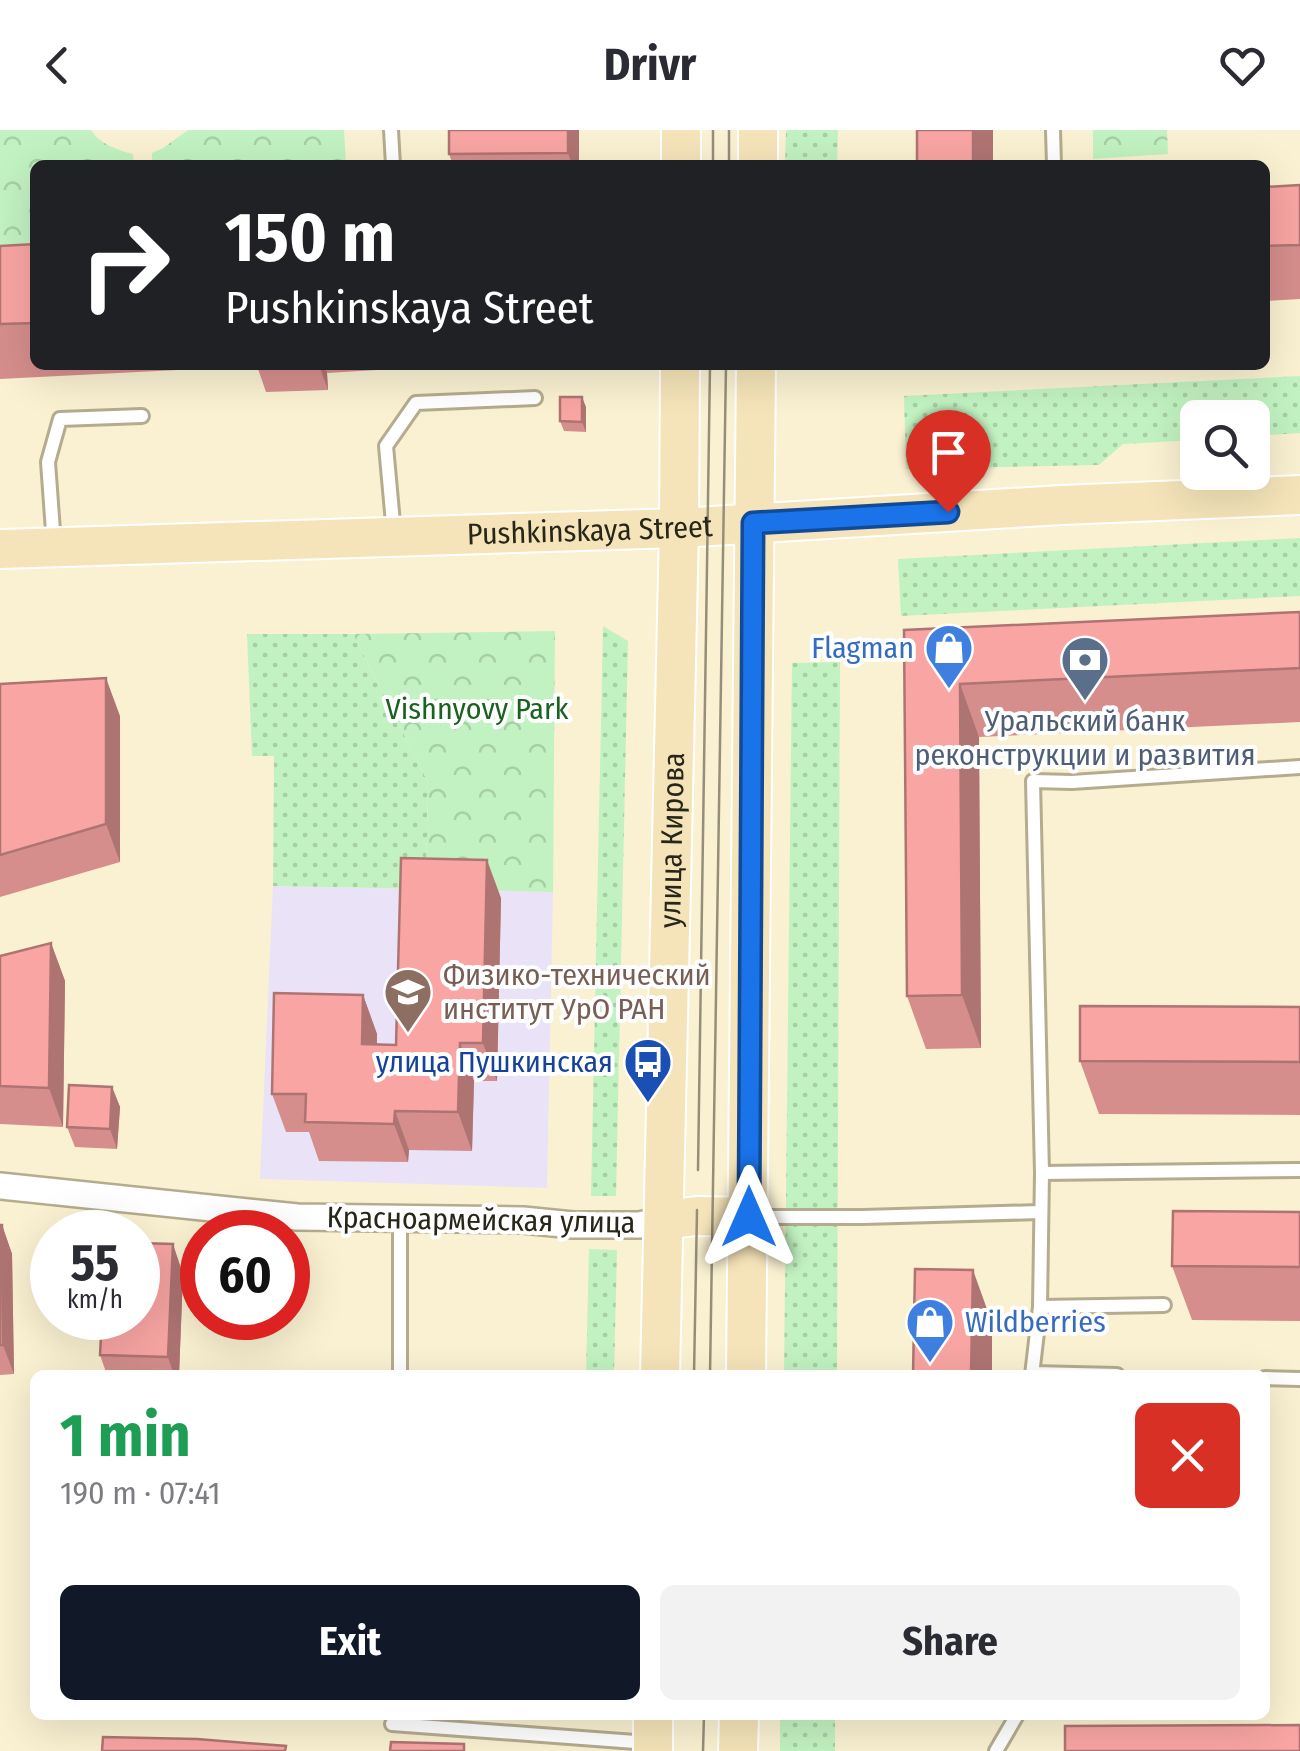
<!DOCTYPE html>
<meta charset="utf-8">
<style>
body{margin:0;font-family:"Fira Sans Condensed",sans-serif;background:#f2f2f3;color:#2b2b33;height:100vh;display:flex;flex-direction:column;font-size:38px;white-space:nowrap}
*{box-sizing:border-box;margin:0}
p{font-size:32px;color:#7c7c81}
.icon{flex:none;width:55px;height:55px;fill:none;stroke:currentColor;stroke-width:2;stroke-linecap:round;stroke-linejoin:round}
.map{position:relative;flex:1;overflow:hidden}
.side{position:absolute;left:30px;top:1240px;width:1240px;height:350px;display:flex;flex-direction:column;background:#fff;border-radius:15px;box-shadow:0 10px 40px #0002}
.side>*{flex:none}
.hud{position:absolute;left:30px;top:30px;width:1240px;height:210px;border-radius:15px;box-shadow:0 10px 40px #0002;background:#202124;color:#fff;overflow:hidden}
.buttons{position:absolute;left:1180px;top:270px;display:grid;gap:20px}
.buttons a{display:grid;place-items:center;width:90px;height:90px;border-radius:15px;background:#fff;box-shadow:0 10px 40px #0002;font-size:50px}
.speed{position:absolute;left:30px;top:1080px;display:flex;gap:20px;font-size:50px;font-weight:700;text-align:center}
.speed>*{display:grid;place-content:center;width:130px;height:130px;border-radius:50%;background:#fff;box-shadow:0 10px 40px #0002;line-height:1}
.speed small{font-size:25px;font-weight:400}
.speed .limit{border:15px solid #d22;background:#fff;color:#111}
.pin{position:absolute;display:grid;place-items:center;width:85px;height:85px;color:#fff;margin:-102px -42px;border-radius:50% 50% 50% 0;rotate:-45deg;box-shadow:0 0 10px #0007}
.pin .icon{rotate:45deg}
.me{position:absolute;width:110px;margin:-55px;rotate:0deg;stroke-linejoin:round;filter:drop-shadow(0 0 8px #0008)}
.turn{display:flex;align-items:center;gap:35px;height:210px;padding:0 30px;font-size:45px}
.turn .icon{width:130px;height:130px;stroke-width:2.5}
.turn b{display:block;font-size:70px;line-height:85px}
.round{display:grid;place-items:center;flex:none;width:105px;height:105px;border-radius:15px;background:#f2f2f3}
.head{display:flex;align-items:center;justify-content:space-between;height:170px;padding:0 30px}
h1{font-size:60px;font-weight:700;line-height:75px;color:#1e9e55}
.primary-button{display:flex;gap:20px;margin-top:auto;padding:20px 30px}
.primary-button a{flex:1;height:115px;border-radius:15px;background:#111827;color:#fff;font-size:40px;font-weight:700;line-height:115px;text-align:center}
.primary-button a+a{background:#f2f2f3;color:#2b2b33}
header{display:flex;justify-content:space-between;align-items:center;height:130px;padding:0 30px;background:#fff;font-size:45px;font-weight:700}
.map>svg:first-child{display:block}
.education{fill:#eae3f8}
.grass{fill:url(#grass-dots)}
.park{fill:url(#park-crowns)}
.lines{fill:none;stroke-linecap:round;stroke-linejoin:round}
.service-casing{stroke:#b5ac8f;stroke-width:18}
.minor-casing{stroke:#b5ac8f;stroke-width:30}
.primary-casing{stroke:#fff;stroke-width:42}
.service{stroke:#fff;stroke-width:12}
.minor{stroke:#fff;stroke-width:25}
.primary{stroke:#f5e4b9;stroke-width:38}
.tram{stroke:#958f79;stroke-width:2.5}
.wall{fill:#d58e8c}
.shaded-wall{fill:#ae7472}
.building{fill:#f8a5a3;stroke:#ae7472;stroke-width:2.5}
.route-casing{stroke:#114b97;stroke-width:25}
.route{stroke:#1a73e8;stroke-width:18}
.labels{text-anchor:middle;stroke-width:8;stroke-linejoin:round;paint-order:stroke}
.street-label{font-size:30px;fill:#282519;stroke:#fefefe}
.shop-label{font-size:30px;fill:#366cbe;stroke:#fefefe;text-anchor:end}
.park-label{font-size:30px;fill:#196220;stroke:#fefefe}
.service-label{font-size:30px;fill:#4e5e75;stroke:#fefefe}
.education-label{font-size:30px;fill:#785e54;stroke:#fefefe;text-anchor:start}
.transit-label{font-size:30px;fill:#164399;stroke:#fefefe;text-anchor:end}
</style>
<header><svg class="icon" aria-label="back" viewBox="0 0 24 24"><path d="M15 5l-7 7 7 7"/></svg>Drivr<svg class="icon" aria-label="heart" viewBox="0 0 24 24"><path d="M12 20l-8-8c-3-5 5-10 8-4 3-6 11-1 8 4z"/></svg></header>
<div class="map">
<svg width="1300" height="1621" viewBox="0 0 1300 1621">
<defs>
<pattern id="grass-dots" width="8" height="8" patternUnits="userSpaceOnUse" patternTransform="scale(2.5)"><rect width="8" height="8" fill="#c2f2c1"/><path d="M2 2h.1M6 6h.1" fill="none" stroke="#a7cfa5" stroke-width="1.8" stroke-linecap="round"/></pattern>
<pattern id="park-crowns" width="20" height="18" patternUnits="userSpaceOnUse" patternTransform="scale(2.5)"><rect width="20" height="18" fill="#c2f2c1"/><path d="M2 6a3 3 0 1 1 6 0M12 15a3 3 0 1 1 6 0" fill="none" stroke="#a7cfa5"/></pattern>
</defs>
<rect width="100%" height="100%" fill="#faf1d2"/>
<path class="education" d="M273,756l280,6 -6,296 -287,-9z"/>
<path class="grass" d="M786,0h52l-1,35h-52z
M1300,246v57l-47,3 -1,-18h-54l-1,22 -74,4 -24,21 -193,4 -2,-73z
M1300,408v58l-399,20 -3,-57z
M603,496l25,15 -12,555h-25z
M247,504h106l75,148 -2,107 -153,-3 1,-130h-22z
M840,532l-3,713h-53l8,-712z
M589,1119l28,1 -3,125h-28z
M780,1585h55v36h-55z"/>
<path class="park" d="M0,0h91c9,14 26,20 42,24l1,11h-99v101l-35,3z
M188,0h156l2,35h-194v-12l11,-5z
M1093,0h74l1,24 -75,5z
M555,501l-2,261 -127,-3 2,-107 -75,-148z"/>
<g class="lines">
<g class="service-casing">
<path id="service" d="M391,0l2,35
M1053,0l1,35
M394,404l-8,-88 30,-43 119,-5
M54,415l-6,-83 12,-43 82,-3
M1042,1043l258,-3
M753,1087h110l177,-5
M1040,1177l124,-2
M1032,1243l85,2
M400,1245v-156
M1032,1245l8,-68 2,-134 -9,-392 39,1 228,-15
M1265,1248l35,1
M392,1594l257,19
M996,1621l21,-36"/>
</g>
<g class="minor-casing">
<path id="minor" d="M0,1056l297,31 226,3 50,5h66l25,-5"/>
</g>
<g class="primary-casing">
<g id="primary">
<path d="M681,35v-35"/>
<path d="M758,35v-35"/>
<path id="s1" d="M0,419l679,-21 383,-23 238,-10"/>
<path d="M664,1090l33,-4 52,1"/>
<path id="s2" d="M660,1245l19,-847 1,-163"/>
<path d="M746,1245l10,-1010"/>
<path d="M653,1621v-36"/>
<path d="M738,1621l1,-36"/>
</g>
</g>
<use href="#service" class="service"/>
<use href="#minor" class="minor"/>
<use href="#primary" class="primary"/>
<path class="tram" d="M713,35v-35
M729,35v-35
M698,1040l12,-805
M694,1245l3,-165
M710,1245l16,-1010
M703,1621l1,-36"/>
</g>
<path class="wall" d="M579,0v35h-126l-4,-11z
M1300,55v114l-35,2v-114z
M35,114v121h424l-132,8 1,17 -62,2 -9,-26 -257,13v-133z
M930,235h31v3l-29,1z
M586,277v25l-22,-1 -4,-10z
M1300,482v110l-321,15 2,311 -55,1 -19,-53 -3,-366z
M0,554l120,32v146l-120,35z
M501,768l-4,183h-23l-2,70 -63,-1 -1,12 -89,-1 -10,-29h-23l-14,-38 91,-99 14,39v10l19,1z
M51,813l14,38 -2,146 -63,-3v-168z
M1300,877v108l-201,-1 -19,-53z
M112,957l8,20 -3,42 -42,-2 -8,-20z
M1300,1082v109l-108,-1 -20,-54z
M0,1095h2l10,29 2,120 -14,1z
M183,1144l-4,101h-72l-7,-20z"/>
<path class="shaded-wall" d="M568,0h11v35h-7l-4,-12z
M973,0h20v35h-20z
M319,235h5l3,8 1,17z
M582,267l4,10v25l-4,-10z
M106,548l14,38v146l-14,-38z
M960,554l19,53 2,311 -19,-53z
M487,730l14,38 -4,183 -14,-38z
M51,813l14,38 -2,146 -14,-39z
M363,865l14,39 -1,48 -14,-38z
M460,913l14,38 -2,70 -14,-39z
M112,957l8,20 -3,42 -7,-20z
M395,981l14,39 -1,12 -14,-38z
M2,1095l10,29 2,120 -11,-29z
M173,1114l10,30 -4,101h-5l-6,-18z
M973,1140l19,53v52h-21z"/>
<path class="building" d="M449,0h119v23l-119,1z
M917,0h56v35h-56z
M1300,55v60l-35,1v-59z
M35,114v79l-35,1v-78z
M560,267h22v25l-22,-1z
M1300,482v56l-340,16 2,311 -55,1 -3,-366z
M106,548v146l-106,31v-171z
M401,728l86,2 -4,183h-23l-2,69 -63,-1 -1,13 -89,-2 1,-28h-34l2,-101 89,2 -1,49 34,1z
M51,813l-2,145 -49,-2v-130z
M1080,876l220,1v55l-220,-1z
M69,955l43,2 -2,42 -43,-2z
M1173,1081l127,1v55l-128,-1z
M0,1095h2l1,120h-3z
M138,1113l35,1 -5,113 -68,-2 2,-37h36z
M915,1139l58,1 -2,105h-58z
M1300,1595v26h-235v-25z
M103,1607l94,2 89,7 -1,5h-183z
M391,1612l73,2v7h-74z"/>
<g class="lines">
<g class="route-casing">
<path id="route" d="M749,1087l4,-694 195,-11"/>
</g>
<use href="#route" class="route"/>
</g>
<defs>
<g id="shop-pin" transform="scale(2.5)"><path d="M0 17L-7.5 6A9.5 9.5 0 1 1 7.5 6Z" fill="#3f7fe0" stroke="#fefefe"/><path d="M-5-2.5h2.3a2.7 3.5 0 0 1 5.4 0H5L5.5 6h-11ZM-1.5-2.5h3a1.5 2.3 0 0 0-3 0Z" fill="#fff"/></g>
<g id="bank-pin" transform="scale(2.5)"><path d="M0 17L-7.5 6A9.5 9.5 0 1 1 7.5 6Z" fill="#5c6f8a" stroke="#fefefe"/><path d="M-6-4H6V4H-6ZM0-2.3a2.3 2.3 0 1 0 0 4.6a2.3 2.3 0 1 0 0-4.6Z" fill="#fff"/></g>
<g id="university-pin" transform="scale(2.5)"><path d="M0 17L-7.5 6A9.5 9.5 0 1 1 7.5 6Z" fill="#8d6e63" stroke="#fefefe"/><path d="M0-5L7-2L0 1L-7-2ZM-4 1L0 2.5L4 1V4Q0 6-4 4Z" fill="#fff"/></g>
<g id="bus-pin" transform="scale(2.5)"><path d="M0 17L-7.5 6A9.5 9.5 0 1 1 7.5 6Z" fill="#1a4fb4" stroke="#fefefe"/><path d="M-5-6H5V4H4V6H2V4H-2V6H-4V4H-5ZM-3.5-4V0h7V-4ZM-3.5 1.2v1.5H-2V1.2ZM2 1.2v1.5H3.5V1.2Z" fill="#fff"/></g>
</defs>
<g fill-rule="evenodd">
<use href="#shop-pin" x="949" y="518"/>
<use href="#bank-pin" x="1085" y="530"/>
<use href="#university-pin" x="408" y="862"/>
<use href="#bus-pin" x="648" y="932"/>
<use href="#shop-pin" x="930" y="1192"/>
</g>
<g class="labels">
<g class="street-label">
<text dy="10" stroke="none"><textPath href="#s1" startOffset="590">Pushkinskaya Street</textPath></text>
<text dy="10" stroke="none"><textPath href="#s2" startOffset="535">улица Кирова</textPath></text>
<text transform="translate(481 1090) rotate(1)" y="10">Красноармейская улица</text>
</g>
<g class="shop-label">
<text x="914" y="528">Flagman</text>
<text x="965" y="1202" text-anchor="start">Wildberries</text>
</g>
<g class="park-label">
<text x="477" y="589">Vishnyovy Park</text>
</g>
<g class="service-label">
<text x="1085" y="601">Уральский банк<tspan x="1085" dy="34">реконструкции и развития</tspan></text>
</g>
<g class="education-label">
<text x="443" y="855">Физико-технический<tspan x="443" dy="34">институт УрО РАН</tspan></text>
</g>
<g class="transit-label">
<text x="613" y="942">улица Пушкинская</text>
</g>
</g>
</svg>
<div class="buttons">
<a><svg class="icon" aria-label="search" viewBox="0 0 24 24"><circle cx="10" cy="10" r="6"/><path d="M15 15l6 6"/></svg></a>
</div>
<div class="speed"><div>55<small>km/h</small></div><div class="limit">60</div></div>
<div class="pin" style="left:948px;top:382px;background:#d93025"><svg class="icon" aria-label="arrive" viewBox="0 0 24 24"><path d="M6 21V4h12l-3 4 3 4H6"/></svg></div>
<svg class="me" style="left:749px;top:1087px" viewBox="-20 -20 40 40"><path d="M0-17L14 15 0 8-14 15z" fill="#1a73e8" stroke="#fff" stroke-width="4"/></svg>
<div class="hud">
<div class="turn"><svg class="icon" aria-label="right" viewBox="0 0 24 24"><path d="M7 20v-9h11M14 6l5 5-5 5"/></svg><div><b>150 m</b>Pushkinskaya Street</div></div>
</div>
<section class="side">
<div class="head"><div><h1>1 min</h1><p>190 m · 07:41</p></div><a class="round" style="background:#d93025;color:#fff"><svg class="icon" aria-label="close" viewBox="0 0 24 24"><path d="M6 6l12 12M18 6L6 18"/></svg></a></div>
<div class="primary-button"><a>Exit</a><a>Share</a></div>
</section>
</div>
